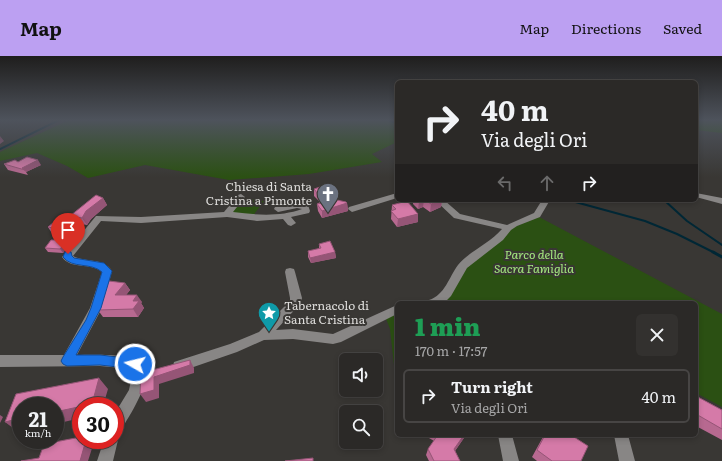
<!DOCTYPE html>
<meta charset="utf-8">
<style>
body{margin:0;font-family:Literata,serif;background:#33312f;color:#f1f3f6;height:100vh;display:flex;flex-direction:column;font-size:15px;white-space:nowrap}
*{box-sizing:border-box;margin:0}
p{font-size:13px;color:#a6a6a7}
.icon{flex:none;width:22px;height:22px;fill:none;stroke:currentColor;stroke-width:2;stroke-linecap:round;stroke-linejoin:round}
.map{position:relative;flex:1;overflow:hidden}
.drawer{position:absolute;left:395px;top:245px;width:303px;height:136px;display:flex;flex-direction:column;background:#2b2927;border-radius:6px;box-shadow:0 2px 6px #0003,0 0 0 1px #474544}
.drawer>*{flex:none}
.banner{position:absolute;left:395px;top:24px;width:303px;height:122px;border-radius:6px;box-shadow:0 2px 6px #0003,0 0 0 1px #474544;background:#2b2927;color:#f1f3f6;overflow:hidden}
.buttons{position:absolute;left:339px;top:297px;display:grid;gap:8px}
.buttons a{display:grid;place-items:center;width:44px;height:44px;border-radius:6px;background:#2b2927;box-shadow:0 2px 6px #0003,0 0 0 1px #474544;font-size:20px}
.speed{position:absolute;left:12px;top:341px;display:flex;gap:8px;font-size:20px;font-weight:700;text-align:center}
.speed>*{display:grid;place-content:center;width:52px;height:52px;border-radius:50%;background:#2b2927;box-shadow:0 2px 6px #0003,0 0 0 1px #474544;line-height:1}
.speed small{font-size:10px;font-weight:400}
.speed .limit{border:6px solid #d22;background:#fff;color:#111}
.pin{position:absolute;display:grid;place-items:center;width:34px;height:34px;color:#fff;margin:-41px -17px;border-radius:50% 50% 50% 0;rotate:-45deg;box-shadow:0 0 4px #0007}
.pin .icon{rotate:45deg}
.me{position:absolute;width:44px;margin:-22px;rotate:278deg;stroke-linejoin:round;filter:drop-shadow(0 0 3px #0008)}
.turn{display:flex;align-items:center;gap:14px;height:84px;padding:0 20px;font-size:18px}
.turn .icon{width:52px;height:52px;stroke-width:2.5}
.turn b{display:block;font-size:28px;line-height:34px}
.lanes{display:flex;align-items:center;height:38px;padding:0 20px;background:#0003;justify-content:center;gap:20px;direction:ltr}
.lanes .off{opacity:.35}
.round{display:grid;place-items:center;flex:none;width:42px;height:42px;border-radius:6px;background:#33312f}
.headline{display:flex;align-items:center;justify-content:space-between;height:68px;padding:0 20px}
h1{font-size:24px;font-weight:800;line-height:30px;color:#1e9e55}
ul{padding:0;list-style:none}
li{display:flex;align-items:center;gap:12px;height:54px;margin:0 8px 6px;padding:0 12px;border:2px solid #474544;border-radius:6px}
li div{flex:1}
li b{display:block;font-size:15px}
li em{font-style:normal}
header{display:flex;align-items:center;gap:24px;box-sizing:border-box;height:56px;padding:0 20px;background:#bca0f2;color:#111}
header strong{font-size:19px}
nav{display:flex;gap:22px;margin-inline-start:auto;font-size:14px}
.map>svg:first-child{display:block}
.green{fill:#2b5013}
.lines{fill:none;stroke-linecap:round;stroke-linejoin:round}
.stream-far1{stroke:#002735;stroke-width:2}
.stream{stroke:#002735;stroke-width:3}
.minor{fill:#888685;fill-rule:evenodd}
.wall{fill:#b76990}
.shaded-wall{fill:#955576}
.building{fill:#d57aa8;stroke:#955576}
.route{fill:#1a73e8;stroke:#114b97}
.labels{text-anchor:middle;stroke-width:4;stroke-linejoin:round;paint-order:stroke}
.poi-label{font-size:12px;fill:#dfdedc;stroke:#393734;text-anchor:end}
.park-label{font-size:12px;font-style:italic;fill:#a4e97f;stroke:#393734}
</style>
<header>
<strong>Map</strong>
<nav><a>Map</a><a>Directions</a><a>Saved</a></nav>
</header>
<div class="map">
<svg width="722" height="405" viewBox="0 0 722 405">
<rect width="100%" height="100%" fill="#393734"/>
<path class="green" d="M69,64h328v22l-25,12 10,8 -73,12 -80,6 -84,-15 -57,13 -21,-12 -30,-13 -37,8v-9z
M696,64h26v13l-26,-3z
M243,142l21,3 -12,16 -22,-4z
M539,161l183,97v93l-26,-14v-90h-258l20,-28 51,-46z
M397,257v79l-7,-63 -5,-13z"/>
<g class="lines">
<path class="stream-far1" d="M388,64l9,3
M0,93l59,-29
M568,144l77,21 32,13 38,19
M664,144l23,21 35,24"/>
<path class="stream" d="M713,196l9,5"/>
<path class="minor" d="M397,137v5l-45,14 -4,-3 1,-2z
M696,137l26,5v6l-26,-7z
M241,138l4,3 -12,15c23,3 47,5 69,-3l-5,-1 -19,4 -4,-3 1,-2 22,-5 11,3 2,6 -1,2 -18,4 5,6 -5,3 -3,-1 -5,-6 -26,2 -30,-4 -86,6 -40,-2 -28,35c13,7 30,1 39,15l-10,37 -25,47c13,0 59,-2 67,8 11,14 -16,56 -24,68l-5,2v-20l14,-23 3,-15v-6l-32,-3 -100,1v-12h64l26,-47 12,-36c-12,-10 -31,-2 -40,-15l34,-41 45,1 83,-5 14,-17z
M435,144h9l16,14 47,11 27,-12 8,-13h8l-10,17 -23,9 -6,4 -8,10 -36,28 -16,28 -7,7h-17l2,-3c16,-5 20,-23 29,-35 9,-12 32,-22 44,-36l-48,-11z
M290,212l4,1 1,3 7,26 -1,5 -25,27 17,-1 40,5 64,-29v9l-56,28 -8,2 -40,-5 -29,1 -27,12 -58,20 -5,-2 -1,-4 1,-4 56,-18 29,-12 31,-31v-3l-5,-26 1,-3z
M115,378l3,6 -5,21h-16l7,-21h11z
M498,379h14l7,26h-16z
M614,379h14l7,26h-16z"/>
</g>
<path class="wall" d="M18,106l23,3 -15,7 2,3 -20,-5 -4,-6z
M314,133l23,11 10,3 1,8 -26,7 -4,-7 -1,-7 3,-2 -6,-6z
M103,142l4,7 -16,14 -4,6 -13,-2 -4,-7z
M413,144h29l-1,7 -11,5 -7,-5 -5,2 -5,-5z
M446,144h8v2l-4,1z
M392,149l26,17 -21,5 -6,-8z
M69,164l5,8 -11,9 -10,-2 -5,-8z
M70,188l-7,9 -15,-1 -3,-4z
M319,188l16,8 1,6 -25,5 -3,-6v-6l11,-2z
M125,227l5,7 -4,5 16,7 -1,1 3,5 -6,9h-35l-8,-11 7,-13 -1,-1z
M696,340l26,14v30l-26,-14z
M430,379h36l-11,16 5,10h-31l-3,-6 2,-6 6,-8 -5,-3z
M544,379h27l10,26h-44l-5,-4z"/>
<path class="shaded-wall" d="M0,80l4,5 -4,3z
M38,104l3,5 -15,7 -4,-4z
M103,142l4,7 -16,14 -4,6 -5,-7 4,-7z
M423,144h1l-1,7 -5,2 1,-7z
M442,144l-1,7 -11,5 1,-8z
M451,144h3v2l-4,1z
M347,147l1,8 -26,7v-7z
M418,158v8l-21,5 1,-8z
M69,164l5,8 -11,9 -5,-8z
M68,184l2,4 -7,9 -3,-4z
M335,196l1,6 -25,5 -1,-5z
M125,227l5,7 -10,13 -5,-8z
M137,239l5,7 -1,1 3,5 -6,9 -5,-8v-8z
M190,304l4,8v5l-35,11v14l-13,4 -6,-8 14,-17z
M99,322l9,11 -5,17h-20z
M81,350v12l-26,6v-12z
M0,359l3,2 -3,6z
M21,362v12l-4,1 -12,-9z
M464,379h2l-14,20 2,-6z
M86,384h6l2,2 -6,19h-8z"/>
<path class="building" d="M27,101l11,3 -16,8 3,2 -21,-6 11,-4 3,2z
M326,129l11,15 9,2 1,1 -25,8 -5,-7 5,-1 -2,-4h2l-8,-10z
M96,139l7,3 -17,13 -4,7 -12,-2z
M425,144h17l-11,4z
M407,145l11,13 -20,5 -7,-8 5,-2 -4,-4z
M59,162l10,2 -11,9 -10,-2z
M51,184h17l-8,9 -15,-1z
M330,185l5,11 -25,6 -2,-7 13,-3 -2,-4z
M109,225l16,2 -10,12h22l-4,6h6l-6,8 -35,1 3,-4h-6l7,-14h-1l2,-6 3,-1z
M190,304v5l-36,12v13l-14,4 1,-21z
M99,322l-7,26 -37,8v-6h-34v12l-16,4 11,-28z
M696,340l26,14v19l-26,-15z
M436,379h28l-10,14 6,12h-26l-6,-12 9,-13z
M545,379h26l17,11 -7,15h-29l-15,-11z
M81,381v3h5l-6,21h-59l18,-3 5,-14z
M313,402v3h-28z"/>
<linearGradient id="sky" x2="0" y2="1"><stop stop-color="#1f1e1d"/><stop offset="0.53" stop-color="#4e535c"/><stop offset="1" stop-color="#4e535c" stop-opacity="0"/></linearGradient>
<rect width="722" height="121" fill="url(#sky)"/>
<path class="route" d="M68,195l3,1 1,4 2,2 30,5 8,8 -11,37 -25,47h24l35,4 4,1 1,4 -1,3 -4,2 -35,-4 -33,1 -4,-2 -2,-3 2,-4 23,-37 5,-12 11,-36c-11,-10 -30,-3 -39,-15l2,-5z"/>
<defs>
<g id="church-pin" transform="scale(1.15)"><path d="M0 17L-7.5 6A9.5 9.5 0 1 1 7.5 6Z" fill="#6b7280" stroke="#393734"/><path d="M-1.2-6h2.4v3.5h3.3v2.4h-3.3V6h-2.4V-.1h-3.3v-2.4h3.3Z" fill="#fff"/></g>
<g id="sight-pin" transform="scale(1.15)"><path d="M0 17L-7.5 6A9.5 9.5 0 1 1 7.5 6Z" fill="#0f9aa8" stroke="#393734"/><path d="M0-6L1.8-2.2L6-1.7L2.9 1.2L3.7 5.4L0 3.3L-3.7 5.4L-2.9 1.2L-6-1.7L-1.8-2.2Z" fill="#fff"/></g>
</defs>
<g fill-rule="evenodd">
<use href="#church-pin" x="328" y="138"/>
<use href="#sight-pin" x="269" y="257"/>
</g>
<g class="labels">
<g class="poi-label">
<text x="312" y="135">Chiesa di Santa<tspan x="312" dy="14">Cristina a Pimonte</tspan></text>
<text x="284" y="254" text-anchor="start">Tabernacolo di<tspan x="284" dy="14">Santa Cristina</tspan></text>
</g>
<g class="park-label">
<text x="534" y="203">Parco della<tspan x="534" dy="14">Sacra Famiglia</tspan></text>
</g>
</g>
</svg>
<div class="buttons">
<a><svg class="icon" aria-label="sound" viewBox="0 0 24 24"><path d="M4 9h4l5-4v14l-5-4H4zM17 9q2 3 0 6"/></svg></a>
<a><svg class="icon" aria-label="search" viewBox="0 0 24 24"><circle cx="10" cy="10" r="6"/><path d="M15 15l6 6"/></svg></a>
</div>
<div class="speed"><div>21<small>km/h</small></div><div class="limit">30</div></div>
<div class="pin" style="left:68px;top:198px;background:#d93025"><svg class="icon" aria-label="arrive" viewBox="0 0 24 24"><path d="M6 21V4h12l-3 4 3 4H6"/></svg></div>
<svg class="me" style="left:135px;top:308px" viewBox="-20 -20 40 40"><circle r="17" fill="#1a73e8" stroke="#fff" stroke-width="3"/><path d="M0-11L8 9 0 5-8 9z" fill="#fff"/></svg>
<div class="banner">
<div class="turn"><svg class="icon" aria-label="right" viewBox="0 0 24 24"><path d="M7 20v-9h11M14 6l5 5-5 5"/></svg><div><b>40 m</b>Via degli Ori</div></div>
<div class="lanes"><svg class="icon off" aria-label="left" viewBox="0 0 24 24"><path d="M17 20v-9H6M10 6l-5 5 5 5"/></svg><svg class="icon off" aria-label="ahead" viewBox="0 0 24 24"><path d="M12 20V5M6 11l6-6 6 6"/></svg><svg class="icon" aria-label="right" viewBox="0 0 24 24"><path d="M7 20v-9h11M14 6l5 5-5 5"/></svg></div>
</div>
<section class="drawer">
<div class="headline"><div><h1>1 min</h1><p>170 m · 17:57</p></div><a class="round"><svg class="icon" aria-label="close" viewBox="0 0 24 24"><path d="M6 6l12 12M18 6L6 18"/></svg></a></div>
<ul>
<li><svg class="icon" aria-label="right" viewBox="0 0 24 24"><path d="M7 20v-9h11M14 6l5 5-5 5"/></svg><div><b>Turn right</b><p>Via degli Ori</p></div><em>40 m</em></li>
</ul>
</section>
</div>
